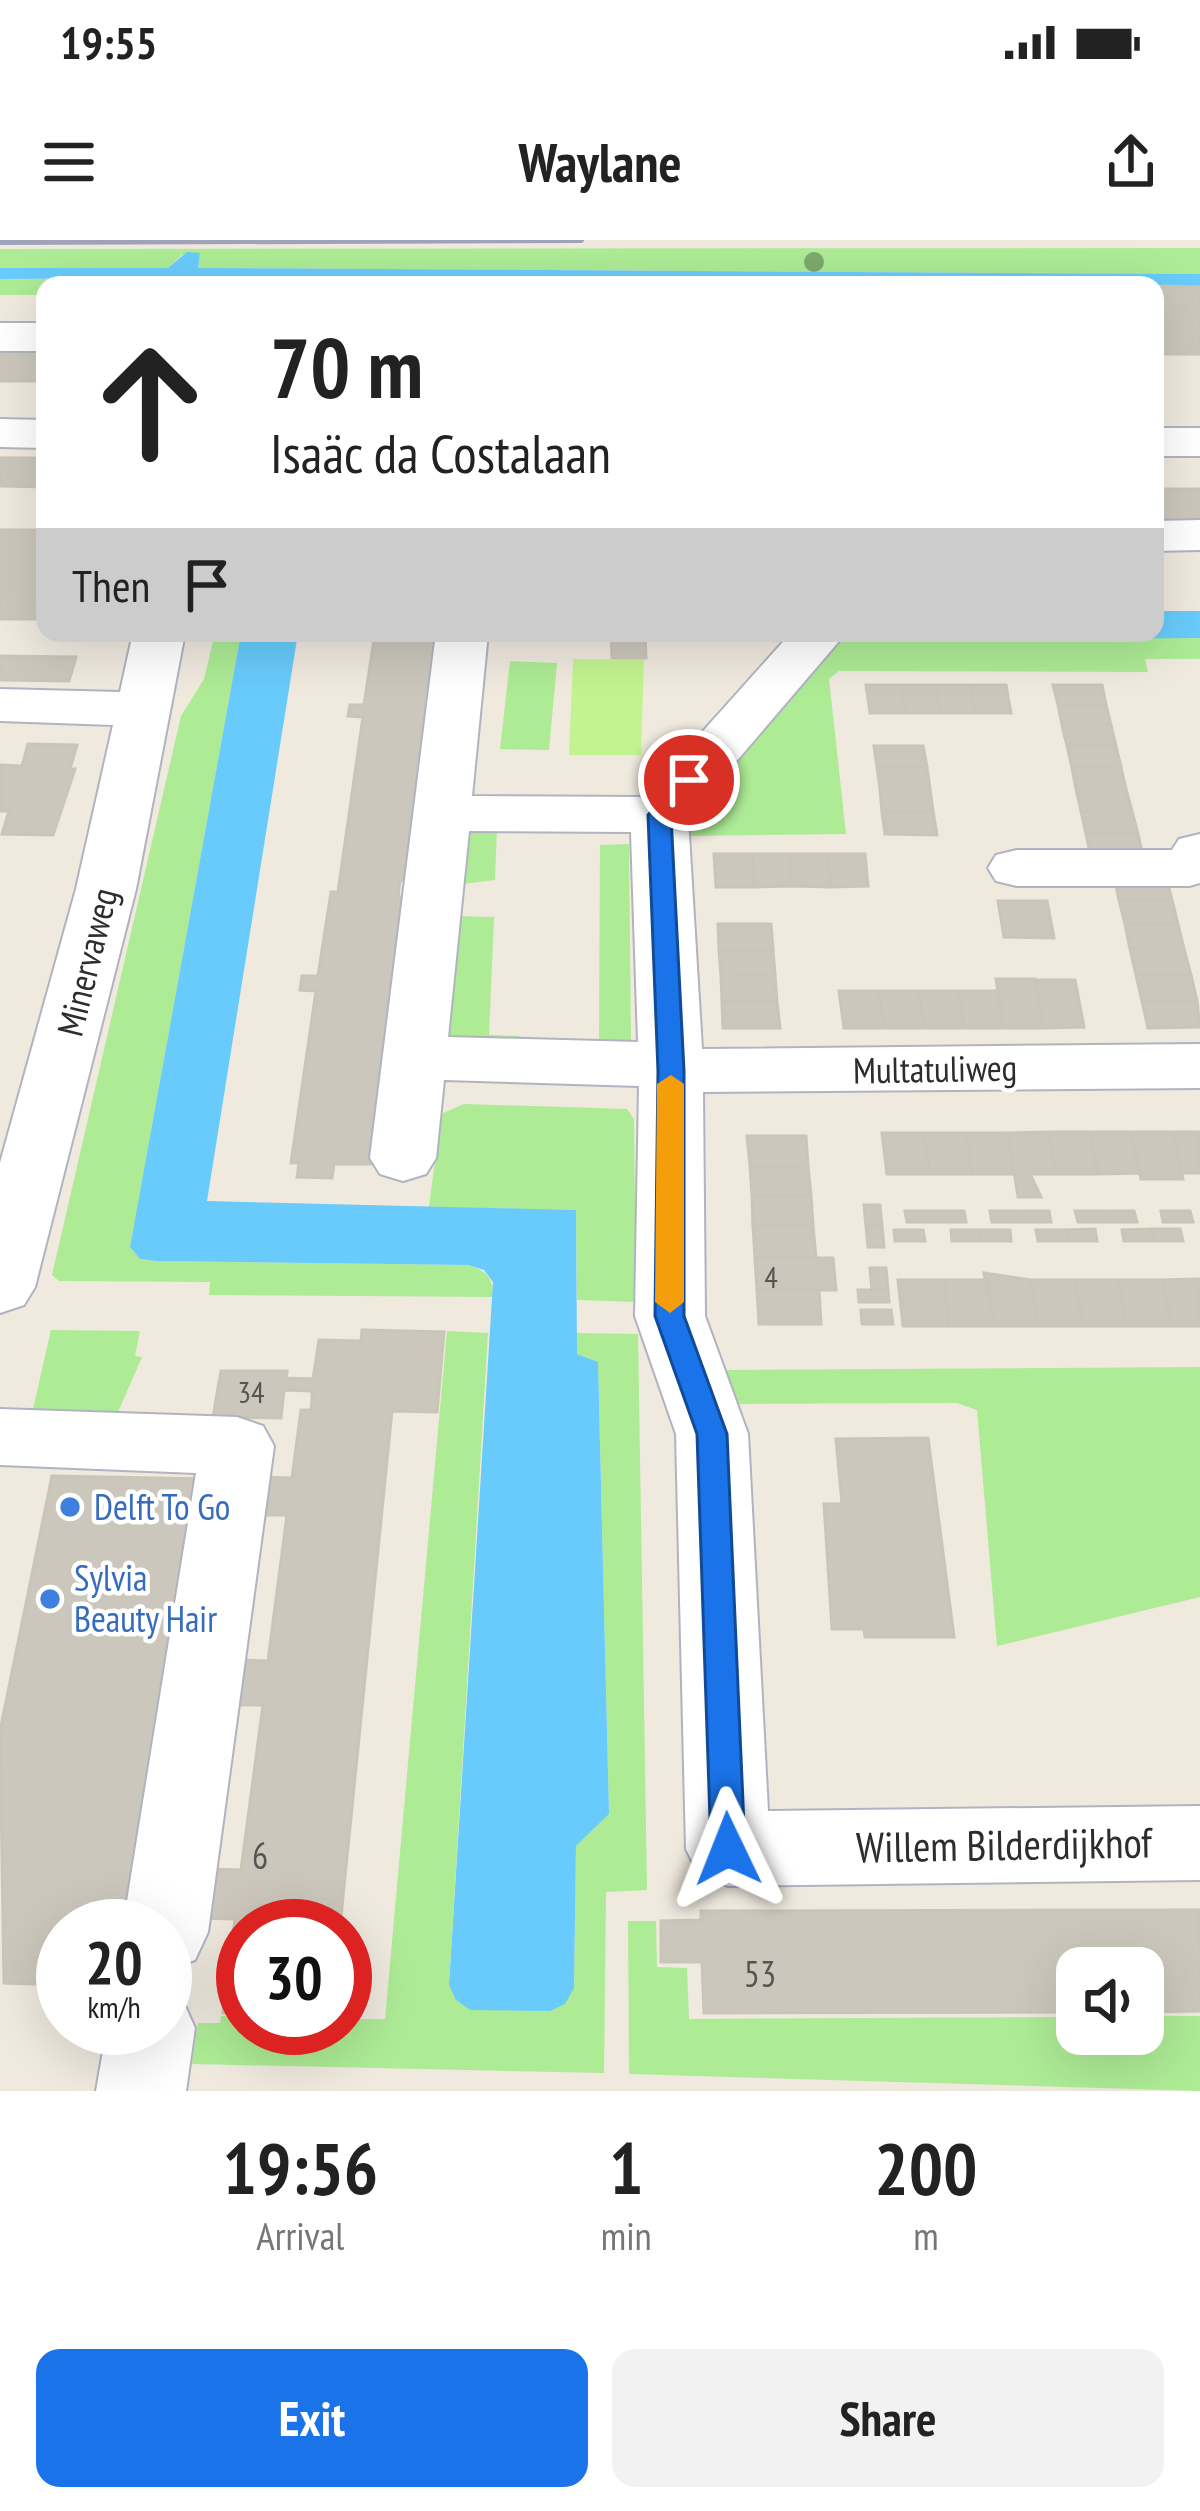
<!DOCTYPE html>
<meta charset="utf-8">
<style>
body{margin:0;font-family:"PT Sans Narrow",sans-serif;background:#f2f2f2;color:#222;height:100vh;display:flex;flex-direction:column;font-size:45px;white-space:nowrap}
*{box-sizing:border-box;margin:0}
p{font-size:39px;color:#767676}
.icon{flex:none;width:66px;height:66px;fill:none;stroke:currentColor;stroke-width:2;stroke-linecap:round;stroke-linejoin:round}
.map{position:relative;height:1851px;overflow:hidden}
.side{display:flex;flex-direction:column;background:#fff;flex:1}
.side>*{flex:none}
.top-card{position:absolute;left:36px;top:36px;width:1128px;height:366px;border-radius:24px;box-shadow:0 12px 48px #0002;background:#fff;color:#222;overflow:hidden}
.buttons{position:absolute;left:1056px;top:1707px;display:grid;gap:24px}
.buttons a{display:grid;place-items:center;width:108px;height:108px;border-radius:24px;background:#fff;box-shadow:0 12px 48px #0002;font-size:60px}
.speed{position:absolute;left:36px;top:1659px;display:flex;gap:24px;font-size:60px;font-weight:700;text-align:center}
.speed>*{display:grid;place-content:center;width:156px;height:156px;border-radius:50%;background:#fff;box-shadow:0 12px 48px #0002;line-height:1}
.speed small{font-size:30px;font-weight:400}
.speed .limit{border:18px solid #d22;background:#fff;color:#111}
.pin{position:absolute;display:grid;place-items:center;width:102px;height:102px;color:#fff;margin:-51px;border:6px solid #fff;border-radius:50%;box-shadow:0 3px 12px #0007}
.me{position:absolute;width:132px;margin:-66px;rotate:358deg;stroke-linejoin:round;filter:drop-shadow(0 0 9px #0008)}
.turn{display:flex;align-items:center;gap:42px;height:252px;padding:0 36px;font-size:54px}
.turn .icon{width:156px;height:156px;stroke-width:2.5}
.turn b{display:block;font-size:84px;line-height:102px}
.then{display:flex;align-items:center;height:114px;padding:0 36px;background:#0003;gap:24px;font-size:45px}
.eta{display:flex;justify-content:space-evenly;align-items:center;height:204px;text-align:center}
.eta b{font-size:72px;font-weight:700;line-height:84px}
.action{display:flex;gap:24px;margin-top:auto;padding:24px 36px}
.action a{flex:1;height:138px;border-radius:24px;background:#1a73e8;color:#fff;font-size:48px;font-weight:700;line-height:138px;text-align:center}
.action a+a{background:#f2f2f2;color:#222}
.status{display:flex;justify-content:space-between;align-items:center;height:84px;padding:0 60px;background:#fff;direction:ltr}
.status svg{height:33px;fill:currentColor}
header{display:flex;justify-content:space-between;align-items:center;height:156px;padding:0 36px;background:#fff;font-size:54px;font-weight:700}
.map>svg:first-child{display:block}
.green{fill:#adeb95}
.pitch{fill:#c3f390}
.water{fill:#68cbfb}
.building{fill:#cbc7bc;stroke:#cbc5b7;stroke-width:3}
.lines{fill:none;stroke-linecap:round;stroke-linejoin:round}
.minor-casing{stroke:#b2b3c1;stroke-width:4}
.minor{fill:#fff;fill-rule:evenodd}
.rail{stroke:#a0a2b9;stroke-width:6}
.tree{fill:#7ea86e}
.route{fill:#1a73e8;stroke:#114b97;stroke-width:3}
.slow{fill:#f59e0b}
.shop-dot{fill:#3f7fe0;stroke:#fff;stroke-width:4.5}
.labels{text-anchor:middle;stroke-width:9;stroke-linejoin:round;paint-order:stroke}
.number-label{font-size:30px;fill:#545451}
.street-label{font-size:36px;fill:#2d2d2d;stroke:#fff}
.shop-label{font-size:36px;fill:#366cbe;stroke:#fff;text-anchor:start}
.near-number-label{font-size:36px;fill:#545451}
.near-street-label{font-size:42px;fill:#2d2d2d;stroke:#fff}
</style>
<div class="status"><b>19:55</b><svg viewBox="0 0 49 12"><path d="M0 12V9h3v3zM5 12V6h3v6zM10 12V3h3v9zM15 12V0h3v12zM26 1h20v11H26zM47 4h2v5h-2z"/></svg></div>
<header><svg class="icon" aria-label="menu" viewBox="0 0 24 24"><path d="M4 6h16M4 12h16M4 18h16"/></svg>Waylane<svg class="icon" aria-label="share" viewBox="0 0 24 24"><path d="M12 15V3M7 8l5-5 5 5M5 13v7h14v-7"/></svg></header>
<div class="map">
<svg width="1200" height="1851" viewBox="0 0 1200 1851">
<rect width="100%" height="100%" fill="#efe9de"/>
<path class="green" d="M1200,8v26l-1003,-6 3,-15 -18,2 -14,13h-168v-19z
M167,38l3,7h-125v10h-45v-16z
M366,39l690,1 15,5h-706z
M215,393h26l-111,614 10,12 16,2 312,4c19,6 25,12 25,32l-284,-2 1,-13 -151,-1 -7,-6 129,-559 23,-37z
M836,398h364v21h-55l3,13 -309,-1 -10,8 17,155 -164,2 -1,-16z
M510,421l47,2 -8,87 -49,-1z
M497,587l-2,53 -33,4 3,-53z
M629,604l2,199h-32l1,-198z
M454,676l40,1 -5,118 30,1v8h-66l-11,-14z
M464,864l163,5 7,10 2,183 -59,-2 -1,-90 -147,-3 12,-93z
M51,1090l89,1 -5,25 7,1 -24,55 -8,5 -80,5z
M447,1091l41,2 -39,652 125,3 2,-142 33,-32 -11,-452 -21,-8 -2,-21 63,1 9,556 -41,2 -2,181 -412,-9 6,-41h22l1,-7h22v12h102v-9h40z
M1200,1127v230l-203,49 -20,-236 -20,-7 -228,1 -2,-34z
M628,1681h28l1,46 30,1 2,51 388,-2v17h66v-18h57v75l-571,-17z"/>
<path class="pitch" d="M573,419l71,1 -3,95h-72z"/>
<path class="water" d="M187,12l13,1 -2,15 1002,6v13l-145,-7 -688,-1 -2,6h-195l-3,-7 -167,1v-11h168z
M1155,371h45v27l-300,2 3,-7h252z
M241,393h57l-91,568 369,9 1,144 21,8 11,452 -33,32 -2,142 -9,16 -15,7 -80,-1 -14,-10 -7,-15 44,-703 -9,-12 -16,-5 -312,-4 -16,-2 -10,-12z"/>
<path class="building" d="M1155,46l45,1v67h-45z
M0,106h45v35h-45z
M1,218h44v29l-45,-1z
M1155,249h45v34h-45z
M0,290h45v89h-45z
M375,393h67l-27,248 -15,-1 -2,17h8l-30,267h-42l-2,14 -35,-1 2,-14h-8l25,-172 -16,-1 2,-14h16l13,-84h7l25,-175 -15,-1 2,-11h14z
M611,393h34l1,25h-34z
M0,416l76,1 -7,24 -69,-1z
M866,445h35l4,28h-35z
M901,445h35l4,28h-35z
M936,445h34l5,28h-35z
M970,445h36l5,28h-36z
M1053,445h49l4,20h-48z
M1058,465h48l5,20h-49z
M1062,485h49l5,21h-49z
M28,504l49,1 -7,24h5l-22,66 -51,-1 7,-23h-9v-46l22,1z
M874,506h49l4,21h-50z
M1067,506h49l5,21 -49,1z
M877,527h50l3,22h-50z
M1121,527l5,22h-50l-4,-21z
M880,549h50l3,22 -51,1z
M1076,549h50l6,22h-51z
M933,571l4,24 -52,-1 -3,-22z
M1081,571h51l6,23h-52z
M1086,594h52l5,23h-52z
M714,614h38l2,33h-38z
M752,614h37l3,32 -38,1z
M789,614h38l4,33 -39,-1z
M827,614h38l3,32 -37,1z
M1114,636h52l6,24h-53z
M1119,660h53l6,24h-53z
M998,661h49l7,37 -50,-1z
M718,684h53l2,26h-54z
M1125,684h53l6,25h-54z
M1130,709h54l7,26h-55z
M719,710h54l2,25 -54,1z
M775,735l2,27h-55l-1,-26z
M1136,735h55l6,26h-55z
M996,739h39l9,49h-40z
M1035,740h40l9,47 -40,1z
M839,751h40l5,37h-40z
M879,751h40l5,37h-40z
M919,751h39l6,37h-40z
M958,751h40l6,37h-40z
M1142,761h55l3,26 -52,1z
M722,762h55l3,26h-57z
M1049,892h41l8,42h-42z
M1049,892l7,42h-26l11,23h-23l-10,-64z
M1090,892h41l9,41 -42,1z
M1131,892h42l10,47h-42z
M1173,892h27v41h-18z
M882,893h42l6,41h-43z
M924,893h42l6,41h-42z
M966,893h42l6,41h-42z
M747,896h59l2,30h-58z
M750,926h58l3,29 -59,1z
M811,955l2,31h-60l-1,-30z
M864,965h16l2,21h-16z
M905,971h30l1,11h-29z
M935,971h29l2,11h-30z
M990,971h30l2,11h-30z
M1020,971h29l2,11h-29z
M1075,971h30l2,11h-29z
M1105,971h29l3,11h-30z
M1161,971h29l3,11h-30z
M753,986h60l3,32h-61z
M866,986h16l2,21h-16z
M1095,989l2,12h-29l-2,-11z
M1151,989h29l3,12h-29z
M1151,989l3,12h-30l-2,-11z
M894,990h29l2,11h-30z
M951,990h29l2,11h-30z
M980,990h30l1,11h-29z
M1036,990h30l2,11h-30z
M755,1018h78l3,32h-79z
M870,1028h16l2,22h-16z
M984,1033l47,7 7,46h-44z
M1200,1039v47h-28l-10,-46z
M898,1040h46l5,46h-46z
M944,1040h44l6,46h-45z
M1031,1040h44l8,46h-45z
M1075,1040h43l9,46h-44z
M1118,1040h44l10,46h-45z
M757,1050h62l2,34h-62z
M858,1050h30l1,12h-30z
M861,1070h30l2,14h-31z
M362,1090l82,2 -7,80 -45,-1 -52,515h-97v87h-20l12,-94 -35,-1 7,-49 34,1 22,-165h-32l5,-45 32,1 19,-146h-30l5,-38 30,1 9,-68h10l1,-9v-10l-28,-1 -3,28 -68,-1 8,-46h66l-1,7 27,1 6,-39 42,1z
M928,1198l26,199h-89l-1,-8h-32l-8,-125h18l-6,-65z
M52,1236l155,3 -72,447h-72v59l-59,-2 -4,-252z
M1200,1670v101l-57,1v-44h-66v44l-373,1 -2,-51h-41v-41l40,-1v-9z"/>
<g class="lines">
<g class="minor-casing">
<path id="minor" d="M0,83h45v28h-45z
M0,179l45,1v28l-45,-1z
M1155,188h45v28h-45z
M1200,280v30l-45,1v-30z
M133,393h52l-49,256 -101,398 -11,18 -24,8v-150l76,-274 37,-164 -113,-4v-32l120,3z
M436,393h52l-16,163 172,1 147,-164h55l-158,185 14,231 498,-5v44l-497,4 2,224 43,118 20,377 432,-5v74l-472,6 -29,-11 -13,-26 -10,-415 -41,-118 4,-230 -195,-6 -8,78 -10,16 -23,7 -23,-7 -10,-16zM469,591l162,1 7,210 -190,-5z
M1200,594v49l-11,3h-172l-21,-5 -8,-13 8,-13 21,-5h155l7,-11z
M0,1169l237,8 26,9 11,20 -66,486 -13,28 -30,11v-45h-42l73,-453 -196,-8z
M165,1752l17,7 13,29 -9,63h-90l11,-63h58z"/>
</g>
<use href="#minor" class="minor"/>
<path class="rail" d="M0,2l581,-2"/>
</g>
<circle class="tree" cx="814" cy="22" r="10"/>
<path class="route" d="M681,535l20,5 -30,36 13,255v245l43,118 18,415 -5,11 -12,5 -12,-5 -5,-11 -14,-415 -42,-118 3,-245 -10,-256z"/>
<path class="slow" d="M671,835l13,9v218l-14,11 -15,-11 2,-218z"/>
<g class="shop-dot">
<circle cx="70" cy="1267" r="12"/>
<circle cx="50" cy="1359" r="12"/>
</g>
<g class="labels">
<g class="number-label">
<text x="771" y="1048">4</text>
<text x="251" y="1163">34</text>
</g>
<g class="street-label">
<text transform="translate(87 722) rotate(-76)" y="13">Minervaweg</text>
<text transform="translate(935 829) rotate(-1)" y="13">Multatuliweg</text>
</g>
<g class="shop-label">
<text x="94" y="1280">Delft To Go</text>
<text x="74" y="1351">Sylvia<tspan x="74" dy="41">Beauty Hair</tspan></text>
</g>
<g class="near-number-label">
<text x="260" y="1629">6</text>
<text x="760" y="1747">53</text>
</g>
<g class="near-street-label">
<text transform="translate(1004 1605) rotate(-1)" y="15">Willem Bilderdijkhof</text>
</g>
</g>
</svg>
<div class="buttons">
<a><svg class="icon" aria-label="sound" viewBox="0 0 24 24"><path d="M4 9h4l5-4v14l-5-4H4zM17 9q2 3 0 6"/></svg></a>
</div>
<div class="speed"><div>20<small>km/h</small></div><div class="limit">30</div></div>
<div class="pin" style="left:689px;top:540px;background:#d93025"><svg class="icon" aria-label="arrive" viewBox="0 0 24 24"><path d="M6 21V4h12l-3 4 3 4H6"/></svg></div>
<svg class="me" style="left:728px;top:1609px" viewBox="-20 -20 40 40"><path d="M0-17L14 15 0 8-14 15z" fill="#1a73e8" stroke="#fff" stroke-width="4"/></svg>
<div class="top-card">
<div class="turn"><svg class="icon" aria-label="ahead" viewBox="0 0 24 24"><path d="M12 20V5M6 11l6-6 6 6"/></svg><div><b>70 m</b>Isaäc da Costalaan</div></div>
<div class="then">Then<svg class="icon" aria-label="arrive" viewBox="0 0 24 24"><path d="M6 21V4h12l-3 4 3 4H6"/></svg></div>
</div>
</div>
<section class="side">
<div class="eta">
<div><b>19:56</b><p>Arrival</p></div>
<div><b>1</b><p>min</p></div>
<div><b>200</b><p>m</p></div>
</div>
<div class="action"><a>Exit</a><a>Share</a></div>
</section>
